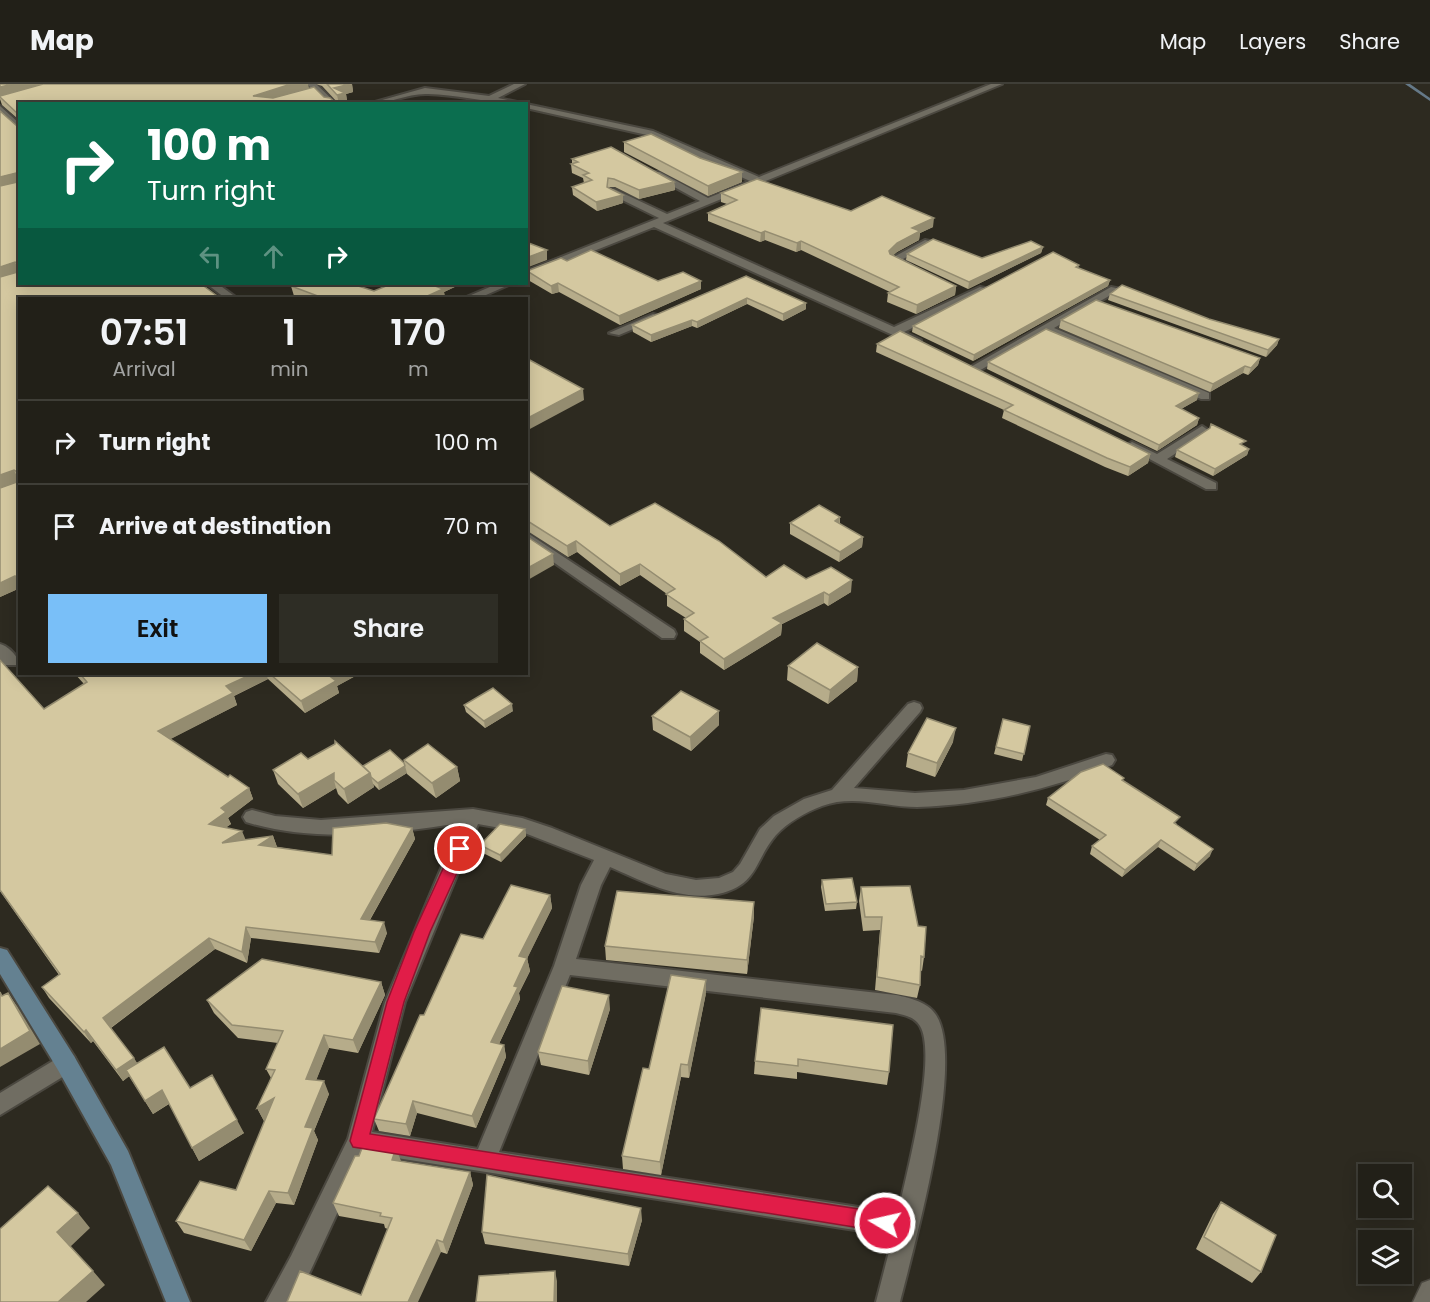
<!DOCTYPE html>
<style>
body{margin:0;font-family:Poppins,sans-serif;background:#2e2d25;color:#f1f3f6;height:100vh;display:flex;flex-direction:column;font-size:22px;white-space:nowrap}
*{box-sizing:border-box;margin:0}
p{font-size:20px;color:#a2a3a2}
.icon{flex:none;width:33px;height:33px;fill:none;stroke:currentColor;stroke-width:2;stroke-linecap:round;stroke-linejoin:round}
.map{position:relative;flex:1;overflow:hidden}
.drawer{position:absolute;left:18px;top:213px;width:510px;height:378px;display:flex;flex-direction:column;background:#222018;border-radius:0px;box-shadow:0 3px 15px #0003,0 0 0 2px #3f3e37}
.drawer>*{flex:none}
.hud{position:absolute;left:18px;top:18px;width:510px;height:183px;border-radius:0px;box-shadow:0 3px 15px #0003,0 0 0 2px #3f3e37;background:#0b6e4f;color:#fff;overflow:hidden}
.controls{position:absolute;left:1358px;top:1080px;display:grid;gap:12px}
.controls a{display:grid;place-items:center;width:54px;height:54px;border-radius:0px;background:#222018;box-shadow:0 3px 15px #0003,0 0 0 2px #3f3e37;font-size:30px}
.pin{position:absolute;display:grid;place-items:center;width:51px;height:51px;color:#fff;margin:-26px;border:3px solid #fff;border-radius:50%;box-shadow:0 2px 6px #0007}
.me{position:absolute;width:66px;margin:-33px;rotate:279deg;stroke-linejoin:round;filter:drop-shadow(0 0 4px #0008)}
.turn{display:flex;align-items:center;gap:21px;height:126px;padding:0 30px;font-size:27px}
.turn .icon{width:78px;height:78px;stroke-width:2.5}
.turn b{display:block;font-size:42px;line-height:51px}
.lanes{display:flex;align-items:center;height:57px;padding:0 30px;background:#0003;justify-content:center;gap:30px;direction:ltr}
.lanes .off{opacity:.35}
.eta{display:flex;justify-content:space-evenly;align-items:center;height:102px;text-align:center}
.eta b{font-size:36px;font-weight:600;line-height:42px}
.button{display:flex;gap:12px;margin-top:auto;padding:12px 30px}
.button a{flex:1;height:69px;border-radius:0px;background:#79bff8;color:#111;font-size:24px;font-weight:600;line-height:69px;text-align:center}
.button a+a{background:#2e2d25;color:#f1f3f6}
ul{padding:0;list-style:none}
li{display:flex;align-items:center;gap:18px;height:84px;padding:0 30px;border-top:2px solid #3f3e37}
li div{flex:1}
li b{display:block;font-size:22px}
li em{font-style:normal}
header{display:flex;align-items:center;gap:36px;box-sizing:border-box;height:84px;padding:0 30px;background:#222018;border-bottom:2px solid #3f3e37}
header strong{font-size:28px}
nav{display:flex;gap:33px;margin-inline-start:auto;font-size:21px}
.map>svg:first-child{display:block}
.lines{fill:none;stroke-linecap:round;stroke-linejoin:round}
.stream{fill:#657988;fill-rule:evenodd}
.service-casing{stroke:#4b4840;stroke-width:3}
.minor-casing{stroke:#4b4840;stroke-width:4}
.secondary-casing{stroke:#4b4840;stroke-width:4}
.service{fill:#706d62;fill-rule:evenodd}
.minor{fill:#706d62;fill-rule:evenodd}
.secondary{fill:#648191;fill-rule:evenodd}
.wall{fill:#b6ac8a}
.shaded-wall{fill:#948c70}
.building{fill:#d4c8a0;stroke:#948c70;stroke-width:1.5}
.route{fill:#e11d48;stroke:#92132f;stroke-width:1.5}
</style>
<header>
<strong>Map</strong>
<nav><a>Map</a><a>Layers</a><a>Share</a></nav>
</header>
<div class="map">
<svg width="1430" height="1218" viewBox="0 0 1430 1218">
<rect width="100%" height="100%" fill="#2d2a20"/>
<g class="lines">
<path class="stream" d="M1405,0h5l20,14v3z"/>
<g class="service-casing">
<path id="service" d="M1430,1196v22h-17l9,-19z"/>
</g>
<g class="minor-casing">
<path id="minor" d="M307,0h9l21,20h-10z
M514,0h11l-27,14 155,33 106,46 232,-93h11l-339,139 231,104 86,-40 10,2 -86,43 17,8v4l-4,2 -263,-119 -128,51v-7l133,-53 -51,-25v-4h6l53,25 33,-13 -46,-25v-4h6l48,26 42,-17 -103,-46 -121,-27v-4c-33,0 -65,-9 -98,-10 -20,-1 -39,10 -60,10l57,-16 64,8z
M0,22l20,18v9l-20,-19z
M925,156l9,2 -31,17 12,9v4h-8l-17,-13z
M207,200h11l19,14h-12z
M497,200h14l-32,14h-15z
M1111,203l10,2 -67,39 155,65v6h-8l-156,-66 -68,39 -4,1 -6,-4z
M653,230l4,1v4l-38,16 -10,-2z
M1202,342l6,4 -1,3 -40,26 49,24v6h-10l-81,-43 7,-4 25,12z
M526,448l148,98 2,4 -2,4h-12l-136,-95z
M0,560c8,2 15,10 19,17l-2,4h-12l-5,-6z
M914,618l6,2 2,4 -2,4 -66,76 61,5 49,-3 72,-13 70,-23 6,1 3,5 -3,5c-62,24 -127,40 -195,42 -31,0 -64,-13 -95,-1 -16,6 -34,16 -46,29 -22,25 -17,50 -58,59 -38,8 -75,-13 -108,-27l-9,18 -25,74 320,36c14,3 32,7 40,20 30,46 -22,231 -36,287h-24l17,-66 -528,-83 -56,121 -17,28h-26l25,-46 57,-117 37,-137 75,-179c-70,11 -147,20 -214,-1l-3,-5 3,-5 6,-2 23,6 46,4 152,-11 49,9 30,10 114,46 30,6 23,-2 14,-6 7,-8 20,-35 14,-13 30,-17 28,-9 76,-86zM478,740l44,8 72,28 -13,25 -27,81 -76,183 -106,-17 33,-130zM570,891l326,38c8,2 19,4 24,13 18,30 -14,150 -22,187l-399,-61z
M66,969l8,3 3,7 -3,7 -74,45v-22z"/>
</g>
<g class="secondary-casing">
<path id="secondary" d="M0,864l7,2 67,106 54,95 62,151h-24l-55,-137 -53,-95 -58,-96z"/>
</g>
<use href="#service" class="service"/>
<use href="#minor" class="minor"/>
<use href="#secondary" class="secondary"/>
</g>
<path class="wall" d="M0,0l309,4 -14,4 29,5 -304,7v484l-20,9 17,-115 -17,6 18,-369 -16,-14 -2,-6z
M316,0h36l1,8 -7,2 1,7 -8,3 -17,-18z
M624,58l118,40 -34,14 -84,-44z
M572,75l102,23 1,8 -36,9 -24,-12h-7l15,8v8l-26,8 -24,-16 -1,-8 12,-4 -1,-5 -11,-5 -1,-9h1z
M721,109l130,18 82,16 -13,6 -1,7 -22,12 -4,3 63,31 -1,9 -39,19 -29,-12 1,-9 2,-1 -89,-42 -5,2 -31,-12 -5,2 -52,-21v-8l19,-9 -6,-2z
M1043,163l-2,6 -73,36 -62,-29 1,-6 75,4z
M567,177l91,20 43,8 -81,36 -61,-33 -7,2 -24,-14 -1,-9z
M1079,181l-1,3 32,12 -2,6 -135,75 -61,-29 1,-6z
M746,192l60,27v6l-23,12 -36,-17 -50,24 -5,-2 -41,16 -18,-10 -1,-7z
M391,200h70l-17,8 1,6h-144l-7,-2 -3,-10 83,5z
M1110,210l169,45 -2,6 -11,12 -158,-57z
M1061,236l199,38 -2,7 -10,10 -5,-2 -33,19 -151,-64z
M877,260l273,110 -2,9 -20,13 -23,-9 -103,-49 2,-8 -128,-58z
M988,278l209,38 -16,9 18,9 -2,7 -40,26 -170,-82z
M1244,362l5,3 -2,6 -34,21 -38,-19 2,-7z
M526,387l84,55 156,51 40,2 45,13 -23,14 -4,-3 -42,21 -1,11 -57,35 -24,-17v-11l-16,-11v-12l2,-1 -19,-12v-12l-27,-19 -20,11 -43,-34 -9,5 -42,-27z
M840,433v7l23,13 -1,10 -23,15 -49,-28v-11z
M0,576l44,49 40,-25 -9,-10h284l-22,12 2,7 -34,20 -37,-34 -34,17 3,9 -67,34 58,38 21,11 4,11 -25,19 3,6 -6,4 20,12 28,-4 4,11 55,8 80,-27 3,11 -45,81 17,13 -8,20 -128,-15 -4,25 -32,-14 -104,79 26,35 53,25 54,45 -45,28 -30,-57 -16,10 -24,-38 -6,5 -30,-40 -2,2 -42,-45 -7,-11 17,-12 -59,-84z
M788,582l70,1 -1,14 -29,23 -41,-24z
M464,621l49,6 -28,17 -19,-16z
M719,627v14l-28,26 -38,-21 -1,-14z
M1003,635l27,7 -8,35 -28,-7z
M953,658l-18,35 -29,-10 2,-14z
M308,675l55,7 41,-3v-3l53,7 3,14 -24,17 -29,-24v-1l-28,17 -6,-6 1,3 -26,17 -10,-10 -2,-6 -33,20 -25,-24 -5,-14z
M1123,697l54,43 -1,1 34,31 -16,15 -36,-24 -36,30 -32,-23 2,-8 8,-6 -54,-35 2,-7z
M525,745l1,7 -25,26 -20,-10 -1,-7z
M822,796l35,22 -1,7 -31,2 -4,-24z
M861,803l57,39 6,31 -2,14 -2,-1v15l-3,13 -42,-8 5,-60 -17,1 -4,-30z
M550,811l2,13 -25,50 3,13 -11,22 1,6 -21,45 5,1 2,12 -30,71 -59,-15 -7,23 -31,-5 -5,-12 50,-104 59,-76z
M754,832l-7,58 -141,-14 -1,-14z
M381,898l4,13 -27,58 -29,-5 -13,32 13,14 -15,37 4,9 -24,65 -18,-2 -25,48 -67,-18 -8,-12 60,-31 29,-70 -1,1 -7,-13 14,-30 -5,-9 12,-26 -40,-5 -24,-25 -7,-13z
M706,909l-17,85 -8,-1 -20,98 -38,-6 -1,-13z
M761,924l128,64 -2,13 -90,-13v7l-43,-5 1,-13z
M610,925l-21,66 -48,-10 -3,-13z
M401,1077l69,11 3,13 -26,69 -6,-2 -80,43 27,-66 -3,-1 -1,-4 -45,-8 -6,-13z
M1221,1118l40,70 -9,11 -56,-34 17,-35z
M642,1136l-13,46 -144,-22 -3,-12z"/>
<path class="shaded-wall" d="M13,0h38l-51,12v-9z
M291,0h17l1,4 -52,16 -4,-8z
M352,0l1,8 -7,2 1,7 -8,3 -2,-9 -3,-7z
M742,88v10l-34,14v-10z
M16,89l4,9 -20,5v-10z
M674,98l1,8 -36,9v-9z
M623,111v8l-26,8 -1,-9z
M934,134l-1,9 -13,6 -1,7 -22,12 -9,8 1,-9 23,-23z
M765,147v9l-5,2 1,-9z
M801,157v9l-5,2 1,-9z
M1043,163l-2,6 -73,36 1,-7z
M547,166v10l-21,8v-10z
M15,178l4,10 -19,6v-11z
M1110,196l-2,6 -135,75 1,-6z
M701,197v8l-81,36 -1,-9z
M558,199l1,9 -7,2 -1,-8z
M439,200h22l-17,8 1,6h-22l12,-12z
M956,202l-1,9 -39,19 1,-9z
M747,214v6l-50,24v-6z
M806,219v6l-23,12v-7z
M692,236v6l-41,16v-7z
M1279,255l-2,6 -11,12 2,-7z
M1260,274l-2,7 -10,10 3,-7z
M1245,282l-2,7 -33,19 3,-8z
M583,305l1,11 -56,30 -2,-11z
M1199,309l-2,7 -23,13 2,-7z
M1199,334l-2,7 -40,26 2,-6z
M1249,365l-2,6 -34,21 2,-7z
M1150,370l-2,9 -20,13 2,-9z
M14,386l5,11 -19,7v-13z
M840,433l-1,11 -4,-7z
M863,453l-1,10 -23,15 1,-10z
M576,457l1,11 -9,5 -1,-11z
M553,470l1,11 -28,16v-12z
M640,480v11l-20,11v-12z
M15,492l5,9v3l-20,9v-14z
M852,496l-1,12 -23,14 1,-11z
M824,508v11l-42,21 -1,11 -57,35v-11l49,-41z
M858,583l-1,14 -29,23 2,-14z
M252,590h14l2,5 -34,17 3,9 -74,38 -5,-12 68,-45z
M336,590h23l-22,12 2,7 -34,20 -4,-12 30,-24z
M512,620l1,7 -28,17 -1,-7z
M719,627v14l-28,26 -1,-14z
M956,644l-3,14 -18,35 2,-14z
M405,682l2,7 -28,17 -1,-7z
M457,683l3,14 -24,17 -4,-15z
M334,689v7l2,8 -33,20 -5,-14z
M370,689l4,14 -26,17 -4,-15z
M249,704l4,11 -25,19 3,6 -17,12 -5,-12 12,-16z
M412,744l3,11 -51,91 -3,-11z
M525,745l1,7 -25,26 -1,-7z
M242,747l5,12h-25z
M273,752l4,11 -18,-2z
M1161,756l-3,7 -36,30 3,-7z
M1213,765l-3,7 -16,15 3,-7z
M550,811l2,13 -30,61 -3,-13z
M754,818v14l-7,58v-14z
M384,838l3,11 -8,20 -4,-11z
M246,843l5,11 -4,25 -5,-11z
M209,854l6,11 -106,80 -6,-11z
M527,874l3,13 -11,22 1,6 -26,55 -3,-12 23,-56z
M706,896v13l-17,85 -1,-13z
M381,898l4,13 -27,58 -5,-13z
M8,909l9,13 23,38 -40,23v-18z
M609,911l1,14 -21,66 -1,-14z
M86,946l7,11 -2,2 -7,-11z
M324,951l5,13 -17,43 -6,-12z
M504,961l2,12 -30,71 -4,-12z
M134,974l6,10 -17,13 -7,-11z
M681,980v13l-20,98 -1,-13z
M324,997l5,13 -15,37 4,9 -24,65 -6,-12 17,-66z
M162,1006l8,13 -17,11 -8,-13z
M274,1014l6,13 -16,10 -7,-13z
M413,1017l4,12 -7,23 -4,-12z
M237,1036l7,13 -45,28 -7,-13z
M396,1064l5,13 -4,12 -5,-13z
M470,1088l3,13 -26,69 -4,-12z
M269,1107l7,12 -25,48 -7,-11z
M641,1124l1,12 -13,46 -1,-12z
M78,1129l12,15 -20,19 -13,-15z
M437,1156l4,12 -23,50h-10z
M93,1187l12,14 -19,17h-28z
M555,1187l2,10v21h-3z"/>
<path class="building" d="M0,0h13l-13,3z
M43,0h248l-38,12 20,2 41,-11 10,10 6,1 7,6h-317v180h181l19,14h-200v283l-5,-5 -15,7v-95l17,-6v-10l-3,-2 -14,5v-198l18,-5v-8l-3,-2 -15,5v-81l18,-4 1,-7 -3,-2 -16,4v-66l17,15 1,-12 -18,-17v-1z
M327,0h23l-16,4 11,5 -8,2z
M651,50l49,24 42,14 -34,14 -84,-44z
M611,63l63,35 -35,8 -25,-11 -6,-1 -1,9 16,8 -27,7 -24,-15 20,-7 -9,-5 6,-2 -18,-9 7,-2 -6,-3z
M757,95l94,32 31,-15 52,22 -22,10 8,3 -23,12 -8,8 1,3 66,32 -39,19 -29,-12 11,-6 -98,-46 -4,2 -32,-12 -4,2 -53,-20 29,-13 -16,-7z
M933,155l49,19 49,-17 12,6 -74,35 -62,-28z
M526,158l21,8 -21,8z
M591,166l67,31 25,-9 18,9 -82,35 -61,-33 -7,3 -24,-15 34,-13 6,3z
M1053,168l26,13 -3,2 34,13 -136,75 -61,-29z
M746,192l60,27 -23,11 -36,-16 -50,24 -5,-2 -41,15 -19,-10z
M294,200h58l22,7 17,-7h48l-4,2 8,3 -20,9h-100l-32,-12z
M1122,201l87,34 70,20 -11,11 -158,-56z
M1096,216l164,58 -9,10 -6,-2 -32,18 -152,-64z
M1046,245l153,64 -23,13 23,12 -40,27 -171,-83z
M900,247l250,123 -20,13 -23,-9 -103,-48 9,-5 -136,-61z
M526,274l57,31 -57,30z
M1211,340l35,17 -6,3 9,5 -34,20 -38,-19 33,-22z
M528,386l82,56 45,-23 64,38 47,36 18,-12 22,14 25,-12 21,13 -23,15 -5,-3 -51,26 9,5 -58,36 -24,-18 8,-4 -24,-18 10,-6 -28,-19 9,-5 -35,-25 -20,10 -44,-33 -9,5 -41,-26v-49z
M819,421l21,12 -5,4 28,16 -23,15 -50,-29z
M526,452l27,18 -27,15z
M817,559l41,24 -28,23 -42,-24z
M0,576l44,49 43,-27 -7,-8h172l-26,12 7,7 -75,38 70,46 2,-2 19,13 -28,20 5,4 -17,12 33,7 -20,12 51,-7 -14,9 73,10 1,-27 53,-5 26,5 -51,91 23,3 -9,20 -129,-15 -4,25 -33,-14 -106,80 31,40 -18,12 -30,-40 -2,2 -42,-45 18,-13 -60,-84z
M270,590h66l-5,3 5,4 -35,20z
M493,604l19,16 -28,17 -20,-16z
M681,607l38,20 -29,26 -38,-21z
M927,634l29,10 -19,35 -29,-10z
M1003,635l27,7 -6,28 -28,-7z
M335,657l35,32 -26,16 -10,-9v-7l-36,21 -25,-24 28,-17 7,6 27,-15z
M428,660l29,23 -25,16 -28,-23z
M390,666l14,13 1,3 -27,17 -7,-6 -1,-4 -7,-7z
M1103,680l21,14 -2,2 58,37 -6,6 39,26 -16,15 -36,-24 -36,30 -33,-24 14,-11 -58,-37 33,-26z
M500,740l25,5 -25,26 -20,-10z
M852,794l5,24 -31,2 -4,-24z
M511,801l39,10 -31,61 8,2 -13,28 4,1 -27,55 13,3 -32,71 -59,-15 -7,23 -32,-5 46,-104h4l37,-81 22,5z
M910,802l8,40 8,1 -2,30 -3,-1 -1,29 -43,-8 5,-60h-17l-4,-30z
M617,807l137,11 -7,58 -142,-14z
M262,875l119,23 -28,58 -29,-5 -18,44 18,2 -19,46 8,1 -25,65 -19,-2 -25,49 -68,-19 24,-40 36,9 38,-92 -17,10 18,-38 -9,-1 17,-38 -51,-6 -25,-25z
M671,891l35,5 -18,85 -7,-1 -21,98 -38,-6 21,-88 6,1z
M562,902l47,9 -21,66 -50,-9z
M0,908l2,4 6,-3 22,38 -30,18z
M761,924l132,17 -4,47 -91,-13v7l-43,-5z
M164,963l26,41 22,-13 25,45 -45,28 -30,-58 -17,11 -19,-31z
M364,1059l32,5 -4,12 78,12 -27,70 -6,-2 -29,62h-121l13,-31 61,24 31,-77 -12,-2 1,-3 -48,-10 22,-47h4z
M487,1091l154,33 -13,46 -146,-22z
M48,1102l30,27 -21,19 36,39 -35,31h-58v-73z
M1221,1118l55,33 -15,37 -57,-35z
M555,1187l-1,31h-78l3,-26z"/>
<path class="route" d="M460,759l8,6 -38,83 -26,70 -34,132 515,79 6,3 3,7 -3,7 -6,2 -532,-85 -3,-6 37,-139 27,-70 38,-83z"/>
</svg>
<div class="controls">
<a><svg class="icon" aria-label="search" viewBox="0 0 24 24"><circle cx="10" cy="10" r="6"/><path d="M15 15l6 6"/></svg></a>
<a><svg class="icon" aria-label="layers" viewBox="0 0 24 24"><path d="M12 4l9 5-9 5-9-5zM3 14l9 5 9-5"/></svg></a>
</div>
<div class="pin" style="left:460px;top:765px;background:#d93025"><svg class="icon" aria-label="arrive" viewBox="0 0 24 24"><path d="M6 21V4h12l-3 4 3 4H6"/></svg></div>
<svg class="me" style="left:885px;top:1139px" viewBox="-20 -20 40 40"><circle r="17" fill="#e11d48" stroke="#fff" stroke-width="3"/><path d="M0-11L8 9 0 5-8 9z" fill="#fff"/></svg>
<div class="hud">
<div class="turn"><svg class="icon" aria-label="right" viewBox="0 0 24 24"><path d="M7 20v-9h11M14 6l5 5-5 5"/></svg><div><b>100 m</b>Turn right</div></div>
<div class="lanes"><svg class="icon off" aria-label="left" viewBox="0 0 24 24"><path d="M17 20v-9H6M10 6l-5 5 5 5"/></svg><svg class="icon off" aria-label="ahead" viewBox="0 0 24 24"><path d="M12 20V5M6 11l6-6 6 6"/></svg><svg class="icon" aria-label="right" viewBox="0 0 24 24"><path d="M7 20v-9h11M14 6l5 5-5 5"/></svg></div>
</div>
<section class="drawer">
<div class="eta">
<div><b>07:51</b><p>Arrival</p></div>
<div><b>1</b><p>min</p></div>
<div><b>170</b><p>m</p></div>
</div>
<ul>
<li><svg class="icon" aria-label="right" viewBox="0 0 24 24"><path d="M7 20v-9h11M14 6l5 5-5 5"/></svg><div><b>Turn right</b></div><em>100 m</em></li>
<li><svg class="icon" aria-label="arrive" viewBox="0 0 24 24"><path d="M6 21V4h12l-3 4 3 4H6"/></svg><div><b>Arrive at destination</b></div><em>70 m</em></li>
</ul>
<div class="button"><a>Exit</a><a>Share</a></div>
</section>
</div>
